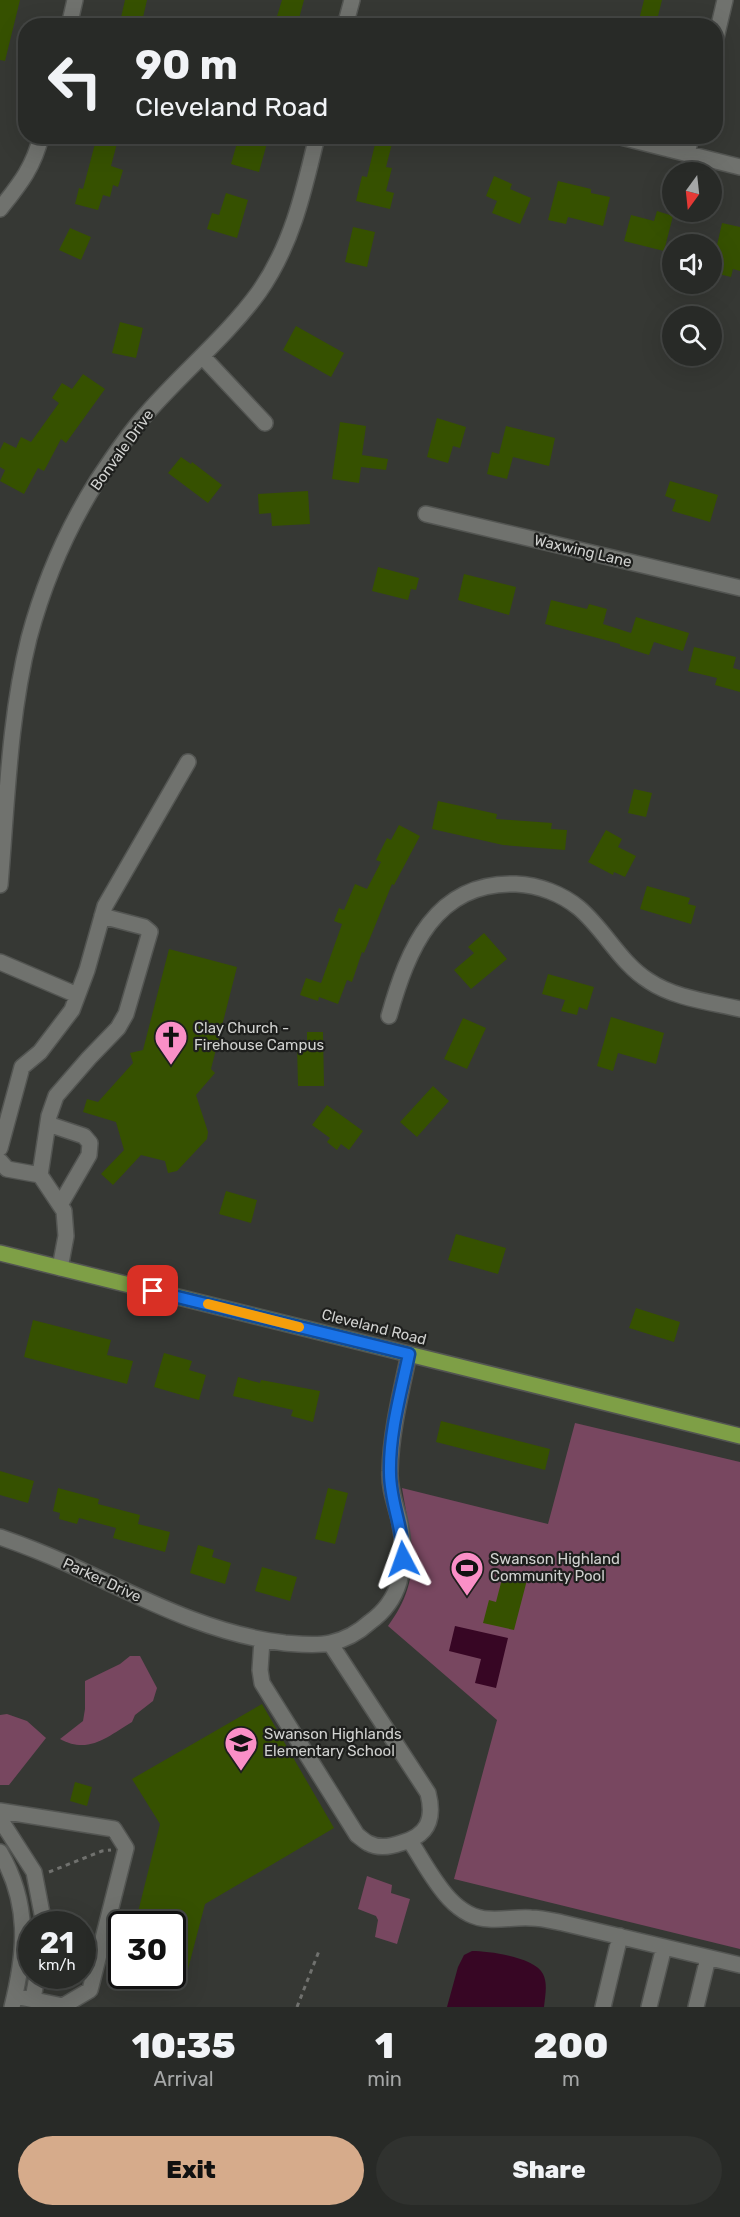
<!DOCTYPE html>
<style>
body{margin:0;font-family:Rubik,sans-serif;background:#30322f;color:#f1f3f6;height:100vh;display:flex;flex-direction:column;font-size:22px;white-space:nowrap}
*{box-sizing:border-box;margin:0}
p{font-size:20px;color:#a5a7a7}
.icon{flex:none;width:33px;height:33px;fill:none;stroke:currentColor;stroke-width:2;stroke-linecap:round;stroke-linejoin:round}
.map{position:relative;height:2007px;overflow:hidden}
.side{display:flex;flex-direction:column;background:#282a27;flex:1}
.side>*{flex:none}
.top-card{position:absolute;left:18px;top:18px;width:705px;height:126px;border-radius:24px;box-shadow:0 6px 24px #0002,0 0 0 2px #444644;background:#282a27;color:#f1f3f6;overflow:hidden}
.needle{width:39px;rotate:195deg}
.tools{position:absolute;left:662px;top:162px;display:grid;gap:12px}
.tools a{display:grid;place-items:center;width:60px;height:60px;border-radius:50%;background:#282a27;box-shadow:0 6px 24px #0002,0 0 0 2px #444644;font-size:30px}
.speed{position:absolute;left:18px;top:1911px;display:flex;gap:12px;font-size:30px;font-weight:700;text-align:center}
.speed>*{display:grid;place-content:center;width:78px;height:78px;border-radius:50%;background:#282a27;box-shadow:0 6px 24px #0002,0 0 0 2px #444644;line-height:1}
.speed small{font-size:15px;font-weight:400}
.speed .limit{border:3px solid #111;border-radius:9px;background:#fff;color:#111}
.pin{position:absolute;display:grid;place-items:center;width:51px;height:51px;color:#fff;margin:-26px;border-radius:12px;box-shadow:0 3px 9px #0006}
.me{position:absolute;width:66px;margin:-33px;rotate:356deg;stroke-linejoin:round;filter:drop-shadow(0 0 4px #0008)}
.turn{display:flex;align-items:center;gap:21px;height:126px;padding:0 18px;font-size:27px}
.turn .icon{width:78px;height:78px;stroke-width:2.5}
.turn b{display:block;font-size:42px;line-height:51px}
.eta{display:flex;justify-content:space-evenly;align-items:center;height:102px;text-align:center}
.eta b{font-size:36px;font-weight:800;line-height:42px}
.primary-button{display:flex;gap:12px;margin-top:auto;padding:12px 18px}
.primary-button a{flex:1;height:69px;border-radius:36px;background:#d6ab8b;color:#111;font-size:24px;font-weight:800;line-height:69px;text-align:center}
.primary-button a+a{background:#30322f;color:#f1f3f6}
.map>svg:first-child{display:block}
.green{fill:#784760}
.water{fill:#370624}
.building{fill:#365100}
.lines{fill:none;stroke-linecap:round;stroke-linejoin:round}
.minor-casing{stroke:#535552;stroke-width:18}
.major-casing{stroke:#535552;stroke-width:18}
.path{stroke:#70716e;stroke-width:3;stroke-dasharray:4.5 4.5;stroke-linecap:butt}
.minor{stroke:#70726e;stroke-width:15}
.major{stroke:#7e9f46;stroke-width:15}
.route-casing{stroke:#114b97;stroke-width:15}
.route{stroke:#1a73e8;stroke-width:10}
.slow{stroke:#f59e0b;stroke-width:10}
.labels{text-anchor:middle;stroke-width:4.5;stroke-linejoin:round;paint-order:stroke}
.street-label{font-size:15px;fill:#d1d2d0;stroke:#1e1f1d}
.poi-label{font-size:15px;fill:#d1d2d0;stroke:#1e1f1d;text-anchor:start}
</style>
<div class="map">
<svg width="740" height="2007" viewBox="0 0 740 2007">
<rect width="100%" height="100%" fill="#363834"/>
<path class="green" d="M575,1423l165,39v487l-286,-70 43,-159 -109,-94c36,-49 23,-83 14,-138l146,36z
M130,1656h10l17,32 -4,13 -18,14 -3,7c-24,14 -43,33 -72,17l23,-18 2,-12v-28l35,-17z
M7,1714l20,7 19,17 -37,47h-9v-70z
M367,1876l25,9 -1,8 19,6 -13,45 -22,-7 3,-17 -2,-4 -18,-7z"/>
<path class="water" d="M455,1626l53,12 -12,50 -21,-5 6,-24 -32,-8z
M472,1951c17,0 63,6 71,23 5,10 2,22 1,33h-97l11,-40 6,-12z"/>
<path class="building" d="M0,0h20l-15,61 -5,-1z
M125,0h22l-6,26h-22z
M282,0h22l-7,26h-23z
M644,0h18l-5,20 -17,-4z
M97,136h22l-8,30 12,4 -5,17 -5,-2 -3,12 -7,-2 -5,15 -23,-6 4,-16 4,1z
M239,136h30l-10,36 -28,-8z
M377,136h17l-8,31 6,1 -6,23 8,2 -4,16 -34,-8 6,-25 5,1z
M494,176l18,8 -2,5 21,9 -11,26 -28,-11 5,-12 -11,-5z
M558,181l33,8v4l19,4 -7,29 -35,-9 -2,7 -18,-4z
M226,193l22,7 -11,38 -30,-9 5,-16 7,2z
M657,211l16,5 -9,35 -40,-10 7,-26 23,6z
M722,223l18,4v44l-7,-2 -2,8 -20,-5z
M353,227l22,5 -8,35 -22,-5z
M70,228l21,9 -10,23 -22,-10z
M120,322l23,6 -7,30 -24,-5z
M296,326l48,27 -13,24 -48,-27z
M83,374l22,15 -39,54 -5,-4 -17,32 -6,-3 -14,26 -24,-13 5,-11 -5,-3v-17l4,-8 12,6 5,-11 10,5 28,-39 -7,-5 10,-15 10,6z
M437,418l29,9 -6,21 -7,-2 -5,17 -21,-6z
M340,422l26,4 -4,29 26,4 -2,11 -25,-3 -2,16 -27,-4z
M506,426l49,12 -6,28 -36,-9 -6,22 -20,-5 5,-22 7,2z
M181,457l10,7 1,-2 30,23 -14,18 -40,-30z
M670,481l48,14 -8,27 -38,-11 4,-11 -11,-4z
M308,491l2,33 -38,2 -1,-13 -12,1 -1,-20z
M378,567l41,11 -3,12 -5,-1 -3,11 -36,-9z
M464,574l52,13 -7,28 -51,-15z
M551,600l36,9 2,-5 18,5 -4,15 28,9 5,-16 53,16 -6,18 -29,-9 -5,13 -29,-9v-2l-75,-20z
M694,647l42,10 -3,11 7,2v22l-25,-7 2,-7 -29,-7z
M634,789l18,4 -6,24 -18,-4z
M438,801l59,13 -1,5 56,4 -1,6 16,1 -2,20 -62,-5 -71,-16z
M399,825l21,11 -26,49 -2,-1 -28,69 -2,-1 -10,30 -5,-2 -9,24 -19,-7 -1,4 -18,-6 6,-17 15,5 21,-59 -8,-3 5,-13 5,2 11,-26 12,5 14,-27 -5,-2 11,-22 4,2z
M606,830l16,9 -4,8 18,9 -11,21 -11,-5 -1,3 -25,-13z
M647,886l43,12 -2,6 8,2 -5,18 -51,-15z
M484,933l23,26 -36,30 -17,-19 20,-17 -6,-6z
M169,949l68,18 -26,102 4,4 -19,22 12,37 -1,7 -30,32 -9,2 -3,-12 -24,-6 -28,30 -12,-11 23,-24 -8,-28 -33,-10 4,-13 11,3 35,-39 -3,-10 13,-3z
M548,974l46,13 -7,23 -8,-3 -2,8 -16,-4 4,-11 -23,-6z
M611,1017l53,16 -8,31 -38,-11 -5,18 -16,-5z
M463,1018l23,10 -19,41 -23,-10z
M307,1032h16l1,54h-26l-1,-42 10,-1z
M433,1086l16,15 -32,36 -17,-15z
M327,1105l36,26 -14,19 -8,-6 -4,6 -10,-8 3,-4 -18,-13z
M226,1191l31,9 -6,23 -32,-9z
M456,1234l50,14 -8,26 -50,-14z
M636,1308l44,14 -6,20 -45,-14z
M33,1320l78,20 -4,15 26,6 -6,23 -103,-27z
M164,1353l28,8 -3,9 17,5 -7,25 -45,-13z
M238,1377l22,6 1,-3 59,11 -7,31 -22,-6 2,-6 -60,-14z
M441,1421l109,28 -5,21 -109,-28z
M0,1471l34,10 -6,22 -28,-8z
M58,1488l41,11 -1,5 42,11 -2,9 32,8 -5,20 -52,-14 3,-10 -37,-10 -2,6 -18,-5 1,-6 -7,-2z
M328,1488l20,5 -13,51 -20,-5z
M198,1545l16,5 -2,7 19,6 -6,21 -35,-11z
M262,1567l35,10 -7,24 -35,-10z
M503,1575l24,5 -13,50 -31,-7 6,-23 7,2z
M262,1704l72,124 -129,76 -18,69 -15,-3v-46h-37l25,-100 -28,-45z
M75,1782l17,5 -5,19 -17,-5z"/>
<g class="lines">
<g class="minor-casing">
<path id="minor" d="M69,26l6,-26
M345,26l7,-26
M716,38l9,-38
M617,136l123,31
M687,154l4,-18
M0,209c19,-24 34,-42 41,-73
M202,356l63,67
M426,514l314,74
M0,885c7,-82 9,-167 29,-247 15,-56 38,-109 68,-157 16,-24 32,-48 51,-69 36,-41 79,-76 111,-120 33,-47 45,-101 58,-156
M0,962l77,33
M389,1016c19,-67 46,-135 127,-132 23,1 46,10 63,24 26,22 41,55 70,73 25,17 61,21 91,28
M48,1124l36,12 6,7 -1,12 -29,50
M0,1148l22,-81 18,-15 32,-42 15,-40 18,-64 83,-144
M0,1161l7,8 33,6
M60,1268l6,-32 -2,-25 -24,-36 9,-59 7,-20 33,-38 29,-30 8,-14 24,-82 -6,-5 -42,-11
M0,1537c23,8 46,17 68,27 70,32 139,70 217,79 14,1 31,3 45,0 15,-3 29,-11 40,-21 14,-10 24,-23 29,-40 5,-21 5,-42 0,-63 -4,-16 -10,-31 -9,-48 1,-40 11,-79 19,-117
M262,1640l-2,30 2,13 95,152c3,2 7,6 11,8 11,6 22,4 33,0 26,-7 34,-23 27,-50l-98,-150
M0,1811l114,18 12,19 -36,142 -27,16 -48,-10
M0,1819l34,53 10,52
M410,1841c19,28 40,77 79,78 14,1 28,-2 42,-1 11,0 22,3 32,5l177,42
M0,1852c30,52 26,99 12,155
M33,1999l4,-23
M603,2007l17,-71
M649,2007l15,-60
M696,2007l12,-49"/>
</g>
<g class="major-casing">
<path id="major" d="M0,1253l740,183"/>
</g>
<path class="path" d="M49,1872l53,-21 9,-1
M297,2007l22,-56"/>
<use href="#minor" class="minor"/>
<use href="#major" class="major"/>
</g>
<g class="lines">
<g class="route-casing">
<path id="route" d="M153,1291l256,63c-8,38 -20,79 -19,119 0,30 14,56 13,86"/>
</g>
<use href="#route" class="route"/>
<path class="slow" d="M208,1304l91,23"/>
</g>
<defs>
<g id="church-pin" transform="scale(1.725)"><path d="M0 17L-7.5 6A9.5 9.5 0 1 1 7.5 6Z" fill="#fa8fc7" stroke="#1e1f1d"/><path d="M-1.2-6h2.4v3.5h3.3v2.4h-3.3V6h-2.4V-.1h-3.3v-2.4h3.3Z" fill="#111"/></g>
<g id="stadium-pin" transform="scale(1.725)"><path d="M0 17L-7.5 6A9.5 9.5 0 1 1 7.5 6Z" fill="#fa8fc7" stroke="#1e1f1d"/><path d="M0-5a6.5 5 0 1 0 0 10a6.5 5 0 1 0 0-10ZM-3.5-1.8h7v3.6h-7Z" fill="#111"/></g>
<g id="school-pin" transform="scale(1.725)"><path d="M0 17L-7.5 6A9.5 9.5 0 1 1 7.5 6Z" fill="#fa8fc7" stroke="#1e1f1d"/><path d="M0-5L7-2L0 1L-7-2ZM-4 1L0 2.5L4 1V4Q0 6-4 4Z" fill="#111"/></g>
</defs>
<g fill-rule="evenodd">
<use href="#church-pin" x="171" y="1037"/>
<use href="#stadium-pin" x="467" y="1568"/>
<use href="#school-pin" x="241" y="1743"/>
</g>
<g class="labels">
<g class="street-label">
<text transform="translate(122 450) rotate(-54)" y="5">Bonvale Drive</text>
<text transform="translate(583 551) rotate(13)" y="5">Waxwing Lane</text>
<text transform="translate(374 1327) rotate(14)" y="5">Cleveland Road</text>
<text transform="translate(102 1580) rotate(25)" y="5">Parker Drive</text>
</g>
<g class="poi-label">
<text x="194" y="1033">Clay Church -<tspan x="194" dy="17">Firehouse Campus</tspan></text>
<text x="490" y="1564">Swanson Highland<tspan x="490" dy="17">Community Pool</tspan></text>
<text x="264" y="1739">Swanson Highlands<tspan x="264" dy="17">Elementary School</tspan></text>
</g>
</g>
</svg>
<div class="tools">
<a><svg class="needle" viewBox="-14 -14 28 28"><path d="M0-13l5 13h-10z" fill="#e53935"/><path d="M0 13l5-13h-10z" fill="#a5a7a7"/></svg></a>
<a><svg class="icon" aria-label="sound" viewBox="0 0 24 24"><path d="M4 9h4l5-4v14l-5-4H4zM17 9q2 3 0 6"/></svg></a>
<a><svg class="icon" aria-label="search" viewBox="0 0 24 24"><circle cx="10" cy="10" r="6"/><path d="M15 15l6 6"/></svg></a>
</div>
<div class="speed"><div>21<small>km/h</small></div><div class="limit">30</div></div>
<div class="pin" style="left:153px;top:1291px;background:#d93025"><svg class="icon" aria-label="arrive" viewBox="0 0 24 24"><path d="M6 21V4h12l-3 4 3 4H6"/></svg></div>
<svg class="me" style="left:403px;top:1559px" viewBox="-20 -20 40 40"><path d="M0-17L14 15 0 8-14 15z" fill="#1a73e8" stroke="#fff" stroke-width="4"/></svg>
<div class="top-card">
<div class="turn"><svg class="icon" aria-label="left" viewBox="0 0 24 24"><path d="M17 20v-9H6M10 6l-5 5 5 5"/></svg><div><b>90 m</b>Cleveland Road</div></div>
</div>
</div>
<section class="side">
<div class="eta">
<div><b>10:35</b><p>Arrival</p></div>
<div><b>1</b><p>min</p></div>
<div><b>200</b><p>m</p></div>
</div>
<div class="primary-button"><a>Exit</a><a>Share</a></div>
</section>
